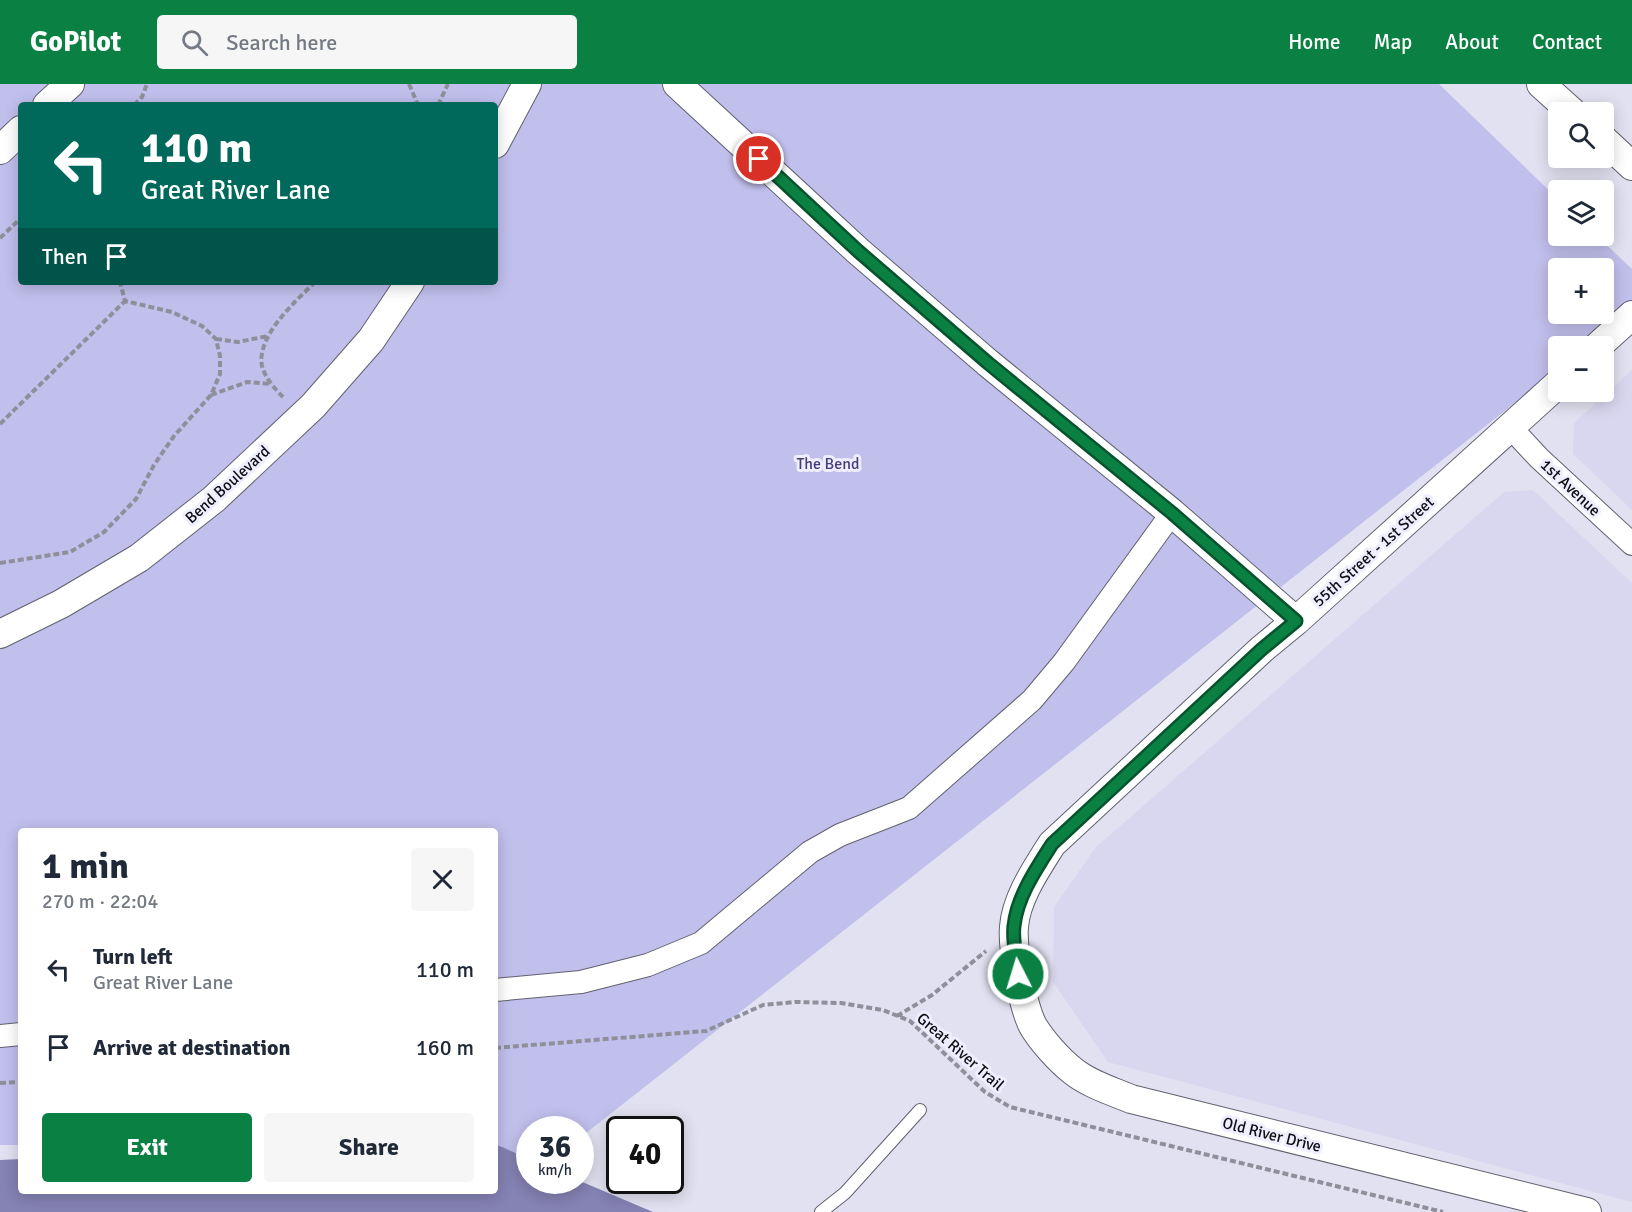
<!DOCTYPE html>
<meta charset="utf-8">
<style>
body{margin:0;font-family:Signika,sans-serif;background:#f6f6f7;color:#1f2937;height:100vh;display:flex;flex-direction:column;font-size:22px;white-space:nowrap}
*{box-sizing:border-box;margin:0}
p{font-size:20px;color:#747a83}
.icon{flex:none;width:33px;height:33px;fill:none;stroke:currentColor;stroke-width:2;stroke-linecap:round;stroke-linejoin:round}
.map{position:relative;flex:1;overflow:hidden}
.side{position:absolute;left:18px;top:744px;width:480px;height:366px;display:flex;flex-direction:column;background:#fff;border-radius:6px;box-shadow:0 3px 15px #0003}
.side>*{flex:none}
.hud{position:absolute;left:18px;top:18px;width:480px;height:183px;border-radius:6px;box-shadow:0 3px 15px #0003;background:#00695c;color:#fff;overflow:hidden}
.controls{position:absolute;left:1548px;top:18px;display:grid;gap:12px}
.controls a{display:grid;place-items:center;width:66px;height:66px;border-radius:6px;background:#fff;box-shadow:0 3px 15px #0003;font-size:30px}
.speed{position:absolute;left:516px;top:1032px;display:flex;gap:12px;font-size:30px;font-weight:700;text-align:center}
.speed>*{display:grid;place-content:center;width:78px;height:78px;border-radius:50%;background:#fff;box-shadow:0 3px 15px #0003;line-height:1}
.speed small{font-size:15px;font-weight:400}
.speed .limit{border:3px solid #111;border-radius:9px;background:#fff;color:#111}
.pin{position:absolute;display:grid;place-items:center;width:51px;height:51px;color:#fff;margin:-26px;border:3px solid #fff;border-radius:50%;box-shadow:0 2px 6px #0007}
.me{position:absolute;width:66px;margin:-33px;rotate:355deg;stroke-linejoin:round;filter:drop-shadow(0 0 4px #0008)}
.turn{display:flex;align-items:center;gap:21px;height:126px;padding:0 24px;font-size:27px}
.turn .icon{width:78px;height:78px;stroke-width:2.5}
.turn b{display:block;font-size:42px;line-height:51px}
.then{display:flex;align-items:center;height:57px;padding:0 24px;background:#0003;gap:12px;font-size:22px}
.round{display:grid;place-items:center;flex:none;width:63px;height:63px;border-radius:6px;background:#f6f6f7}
.overview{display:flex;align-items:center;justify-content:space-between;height:102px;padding:0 24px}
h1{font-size:36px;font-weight:700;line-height:45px}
.button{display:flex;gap:12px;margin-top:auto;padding:12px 24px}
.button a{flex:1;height:69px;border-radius:6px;background:#0b8043;color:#fff;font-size:24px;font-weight:700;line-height:69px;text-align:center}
.button a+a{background:#f6f6f7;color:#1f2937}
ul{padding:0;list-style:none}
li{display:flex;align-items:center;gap:18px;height:78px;padding:0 24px}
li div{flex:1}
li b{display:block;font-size:22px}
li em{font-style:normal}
header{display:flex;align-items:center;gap:36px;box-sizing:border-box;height:84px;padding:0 30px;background:#0b8043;color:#fff}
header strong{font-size:28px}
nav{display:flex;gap:33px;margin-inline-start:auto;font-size:21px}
.search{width:420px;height:54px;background:#f6f6f7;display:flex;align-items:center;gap:15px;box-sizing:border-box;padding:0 21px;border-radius:6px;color:#747a83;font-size:22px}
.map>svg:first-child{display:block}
.built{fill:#d8d7ef}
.green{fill:#c1bfec;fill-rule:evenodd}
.water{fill:#8582b4}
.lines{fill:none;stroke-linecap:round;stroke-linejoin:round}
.service-casing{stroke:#626170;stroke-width:14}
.minor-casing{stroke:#626170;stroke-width:24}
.tertiary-casing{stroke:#626170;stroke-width:30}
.path{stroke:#8f8f9b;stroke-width:4;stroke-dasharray:6 3;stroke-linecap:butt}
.service{stroke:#fff;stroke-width:12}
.minor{stroke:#fff;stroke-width:22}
.tertiary{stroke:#fff;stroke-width:28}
.route-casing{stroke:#07532c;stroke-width:15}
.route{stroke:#0b8043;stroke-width:10}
.labels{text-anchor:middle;stroke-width:6;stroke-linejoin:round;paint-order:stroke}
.park-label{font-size:16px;fill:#453c7c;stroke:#eef}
.street-label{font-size:16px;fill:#0d0d12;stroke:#eef}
</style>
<header>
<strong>GoPilot</strong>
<div class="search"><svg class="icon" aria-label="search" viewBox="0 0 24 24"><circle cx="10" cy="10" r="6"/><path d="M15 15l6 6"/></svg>Search here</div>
<nav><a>Home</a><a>Map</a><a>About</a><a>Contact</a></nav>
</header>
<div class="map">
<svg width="1632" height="1128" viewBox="0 0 1632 1128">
<rect width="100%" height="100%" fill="#e1e1f1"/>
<path class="built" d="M1632,286v140l-59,-56 1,-31z
M1533,406l99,93v619l-524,-140 -55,-80 1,-75 42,-60 408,-355z"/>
<path class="green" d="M0,0h1439l119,115v37h39l35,33v42l-45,35h-29v23l-977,768 -1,-7h-50l-1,35 -34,-2v-332h-474v314h-21zM21,21h474v177h-474zM1558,184h46v46h-46z"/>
<path class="water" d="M495,1060l34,15 1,21 50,1 73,31h-653v-52l21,-1v32h474z"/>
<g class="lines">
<g class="service-casing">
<path id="service" d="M821,1128l24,-19 75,-83"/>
</g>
<g class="minor-casing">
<path id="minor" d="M1511,344l28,30 93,86
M495,906l86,-8 67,-17 53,-22 109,-91 30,-17 69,-27 123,-108 32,-38 108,-149
M0,952l21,-2"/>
</g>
<g class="tertiary-casing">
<path id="tertiary" d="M677,0l181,167 130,112 184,150 124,108
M1541,0l31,28
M47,21l23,-21
M1604,56l28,26
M495,60l32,-60
M0,66l21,-20
M1598,262l34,-31
M1558,300l-262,237 -34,28 -210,195c-15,24 -36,54 -38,83 -2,22 9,80 19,99 9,15 26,34 40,45 16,13 39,20 58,28l456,113
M0,550l61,-30 78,-46 75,-59 99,-93 58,-66 39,-58"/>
</g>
<path class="path" d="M409,0l9,21
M134,21l8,-8 5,-13
M438,21l10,-21
M0,154l21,-20
M216,255l22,3 30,-6
M211,311l36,-13 23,2
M283,313c-8,-8 -18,-19 -21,-31 -6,-30 34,-65 53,-84
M0,340l125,-123
M0,479l70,-11 34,-20 32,-33 18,-34 20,-29 37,-41 9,-21v-18l-4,-17 -14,-13 -30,-14 -47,-11 -5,-19
M897,932l35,-21 54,-44
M495,964l211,-17 57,-26 32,-3 46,1 42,7 27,11 75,71 25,15 433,105
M0,999l21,-1"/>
<use href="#service" class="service"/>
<use href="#minor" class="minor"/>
<use href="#tertiary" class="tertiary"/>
</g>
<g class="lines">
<g class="route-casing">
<path id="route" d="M759,75l99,92 130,112 184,150 124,108 -34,28 -210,195c-16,25 -35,53 -38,82 -2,15 3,33 4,48"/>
</g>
<use href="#route" class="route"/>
</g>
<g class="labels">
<g class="park-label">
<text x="828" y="385">The Bend</text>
</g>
<g class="street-label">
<text transform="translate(227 400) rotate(-42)" y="6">Bend Boulevard</text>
<text transform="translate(1571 403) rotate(43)" y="6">1st Avenue</text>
<text transform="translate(1373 467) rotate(-42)" y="6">55th Street - 1st Street</text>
<text transform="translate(961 967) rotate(41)" y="6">Great River Trail</text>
<text transform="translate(1272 1050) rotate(14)" y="6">Old River Drive</text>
</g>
</g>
</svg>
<div class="controls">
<a><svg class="icon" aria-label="search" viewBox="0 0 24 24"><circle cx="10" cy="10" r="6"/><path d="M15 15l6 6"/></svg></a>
<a><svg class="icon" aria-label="layers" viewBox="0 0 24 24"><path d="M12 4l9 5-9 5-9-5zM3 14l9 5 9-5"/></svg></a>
<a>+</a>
<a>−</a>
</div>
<div class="speed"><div>36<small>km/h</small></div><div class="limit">40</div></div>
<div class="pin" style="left:759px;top:75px;background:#d93025"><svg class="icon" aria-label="arrive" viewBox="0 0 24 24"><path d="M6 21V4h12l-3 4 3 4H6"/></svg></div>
<svg class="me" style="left:1018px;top:890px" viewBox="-20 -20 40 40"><circle r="17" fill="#0b8043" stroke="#fff" stroke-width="3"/><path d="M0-11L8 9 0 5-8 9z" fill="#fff"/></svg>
<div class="hud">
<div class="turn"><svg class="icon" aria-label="left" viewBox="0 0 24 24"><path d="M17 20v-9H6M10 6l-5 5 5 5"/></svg><div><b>110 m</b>Great River Lane</div></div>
<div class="then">Then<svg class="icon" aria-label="arrive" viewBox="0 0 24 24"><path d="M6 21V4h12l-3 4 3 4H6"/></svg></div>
</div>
<section class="side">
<div class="overview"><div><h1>1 min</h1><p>270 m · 22:04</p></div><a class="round"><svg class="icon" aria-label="close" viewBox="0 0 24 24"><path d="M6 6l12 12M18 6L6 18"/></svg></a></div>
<ul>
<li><svg class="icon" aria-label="left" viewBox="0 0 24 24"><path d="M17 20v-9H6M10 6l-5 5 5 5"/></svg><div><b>Turn left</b><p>Great River Lane</p></div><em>110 m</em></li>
<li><svg class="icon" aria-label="arrive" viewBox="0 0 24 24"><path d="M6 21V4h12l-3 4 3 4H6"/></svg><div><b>Arrive at destination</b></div><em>160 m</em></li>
</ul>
<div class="button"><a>Exit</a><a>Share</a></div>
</section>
</div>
